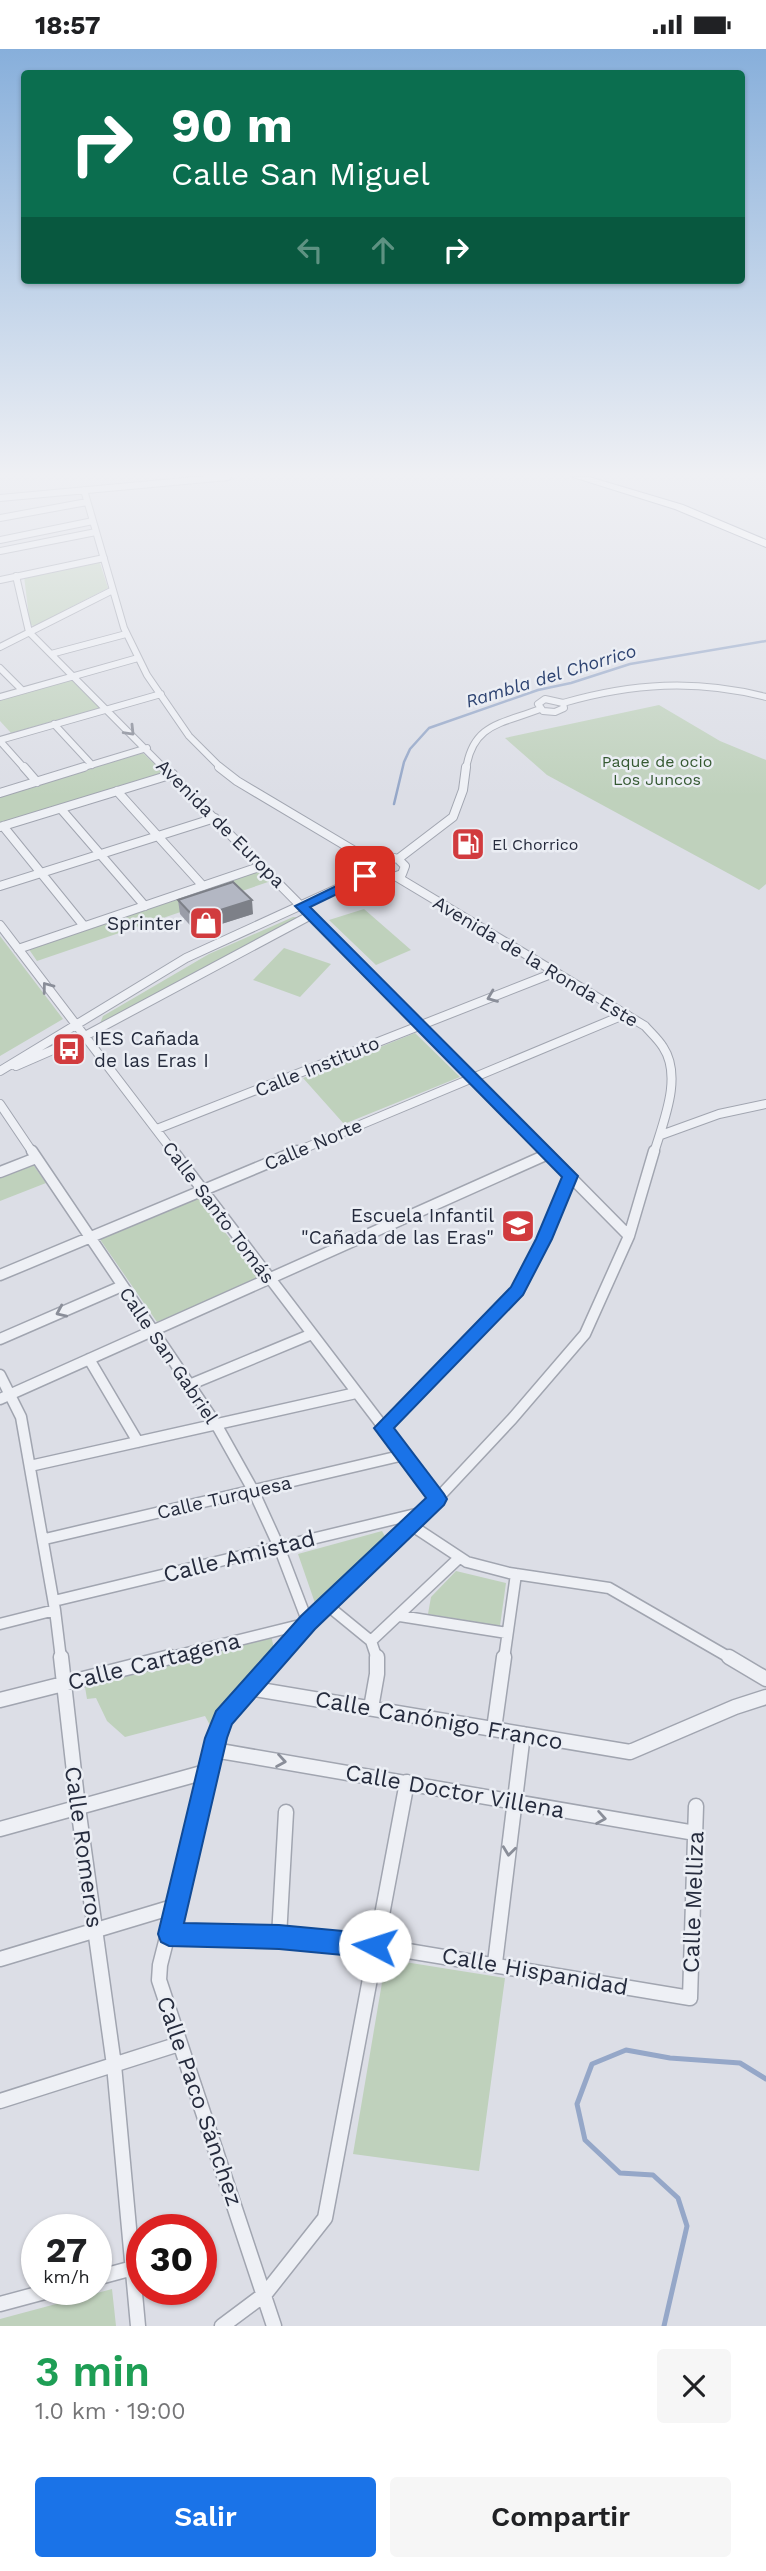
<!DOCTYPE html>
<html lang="es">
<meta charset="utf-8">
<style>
body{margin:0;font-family:"Work Sans",sans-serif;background:#f6f6f6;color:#202124;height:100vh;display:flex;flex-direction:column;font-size:26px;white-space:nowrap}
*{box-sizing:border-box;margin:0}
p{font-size:23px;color:#757577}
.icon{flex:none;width:38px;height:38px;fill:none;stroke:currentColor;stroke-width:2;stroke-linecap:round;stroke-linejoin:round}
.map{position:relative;height:2277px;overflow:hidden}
.details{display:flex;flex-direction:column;background:#fff;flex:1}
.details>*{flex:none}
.guide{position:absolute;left:21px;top:21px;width:724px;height:214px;border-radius:7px;box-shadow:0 2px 5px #0004;background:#0b6e4f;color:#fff;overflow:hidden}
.speed{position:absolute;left:21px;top:2165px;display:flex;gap:14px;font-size:35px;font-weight:700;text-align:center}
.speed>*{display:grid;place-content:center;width:91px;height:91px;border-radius:50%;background:#fff;box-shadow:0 2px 5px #0004;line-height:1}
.speed small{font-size:18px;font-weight:400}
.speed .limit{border:10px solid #d22;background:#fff;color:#111}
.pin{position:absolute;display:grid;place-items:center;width:60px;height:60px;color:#fff;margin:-30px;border-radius:14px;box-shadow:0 4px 10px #0006}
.me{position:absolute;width:77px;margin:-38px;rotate:275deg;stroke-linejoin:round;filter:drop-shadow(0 0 5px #0008)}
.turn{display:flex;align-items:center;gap:24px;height:147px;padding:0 35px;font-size:32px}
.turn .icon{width:91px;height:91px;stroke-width:2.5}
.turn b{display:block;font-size:49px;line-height:60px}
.lanes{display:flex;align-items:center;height:66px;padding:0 35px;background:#0003;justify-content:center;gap:35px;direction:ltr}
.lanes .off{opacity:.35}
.round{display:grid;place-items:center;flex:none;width:74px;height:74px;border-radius:7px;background:#f6f6f6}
.overview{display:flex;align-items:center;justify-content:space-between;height:119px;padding:0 35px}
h1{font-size:42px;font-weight:600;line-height:52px;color:#1e9e55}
.action{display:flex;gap:14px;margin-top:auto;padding:14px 35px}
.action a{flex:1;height:80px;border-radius:7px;background:#1a73e8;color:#fff;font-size:28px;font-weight:600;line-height:80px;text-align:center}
.action a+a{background:#f6f6f6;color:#202124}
.status{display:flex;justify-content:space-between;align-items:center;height:49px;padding:0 35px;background:#fff;direction:ltr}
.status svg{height:19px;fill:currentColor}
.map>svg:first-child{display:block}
.green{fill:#bfd1bc}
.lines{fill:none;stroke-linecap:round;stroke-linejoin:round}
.stream-far1{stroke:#95a7c8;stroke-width:2.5}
.stream{stroke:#95a7c8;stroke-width:5}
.minor-far3-casing{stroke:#a1a5b0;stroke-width:8}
.minor-far2-casing{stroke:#a1a5b0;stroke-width:10}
.minor-far1-casing{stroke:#a1a5b0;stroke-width:13}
.minor-casing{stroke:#a1a5b0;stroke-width:17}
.motorway-casing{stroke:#838a9d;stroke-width:2}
.minor-far3{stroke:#eef0f5;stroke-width:6}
.minor-far2{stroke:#eef0f5;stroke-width:8}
.minor-far1{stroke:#eef0f5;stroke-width:10}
.minor{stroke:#eef0f5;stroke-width:14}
.motorway{fill:#fff;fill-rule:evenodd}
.wall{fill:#9a9da8}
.shaded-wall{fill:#7d8088}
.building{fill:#b3b7c3;stroke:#7d8088;stroke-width:2}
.oneway{stroke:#8a8e99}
.route{fill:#1a73e8;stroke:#114b97;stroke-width:2}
.labels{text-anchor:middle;stroke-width:5;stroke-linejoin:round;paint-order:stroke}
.far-park-label{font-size:16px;fill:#355932;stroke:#ebeef4}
.far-poi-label{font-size:16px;fill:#252b3d;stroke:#ebeef4;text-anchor:start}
.far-water-label{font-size:18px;font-style:italic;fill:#2e4472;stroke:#ebeef4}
.street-label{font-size:19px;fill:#252b3d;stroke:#ebeef4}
.poi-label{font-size:19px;fill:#252b3d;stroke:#ebeef4;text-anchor:end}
.near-street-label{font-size:23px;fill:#252b3d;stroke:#ebeef4}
</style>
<div class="status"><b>18:57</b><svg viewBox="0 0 49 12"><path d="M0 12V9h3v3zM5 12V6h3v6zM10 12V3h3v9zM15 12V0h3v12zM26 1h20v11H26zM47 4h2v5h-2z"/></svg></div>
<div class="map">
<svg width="766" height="2277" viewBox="0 0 766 2277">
<rect width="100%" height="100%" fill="#dcdee6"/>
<path class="green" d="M99,511l9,28 -74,38 -4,-1 -6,-49z
M74,629l29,29 -92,26 -11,-12v-23z
M659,656l61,36 46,19v124l-7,6 -212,-115 -42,-37z
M143,704l21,20 -164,51v-28z
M260,820l11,12 -234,80 -9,-13z
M364,860l47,41 -35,15 -47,-45z
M293,868h6l-200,109 4,-10 106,-62z
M0,887l63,83 -63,37z
M284,899l47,16 -31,33 -47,-17z
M415,984l45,44 -116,47 -41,-46z
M32,1114l14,20 -46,18v-25z
M198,1149l63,80 -104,44 -58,-84z
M382,1482l5,9 -71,66 -18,-52z
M456,1522l50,12 -6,43 -72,-12 3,-17z
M271,1586l3,14 -15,12 -48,66 -6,-11 -80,21 -18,-16 -11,-23 -9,1 -2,-12z
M386,1910l119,19 -26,193 -126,-17z
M112,2240l4,37h-116v-7z"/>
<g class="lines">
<path class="stream-far1" d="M394,755l10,-42 6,-13 19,-21 109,-38 33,-7 59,-19 136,-23"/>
<path class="stream" d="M664,2277l23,-100 -9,-28 -25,-23 -33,-2 -35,-33 -8,-36 15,-40 34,-14 44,8 70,5 26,16"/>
<g class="minor-far3-casing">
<path id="minor-far3" d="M84,441l40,138 23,47 42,61 33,33
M0,449l228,-21
M0,469l87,-16
M0,491l93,-19
M0,502l96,-19
M16,527l13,56 136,137
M0,531l104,-22
M0,598l111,-56
M51,605l75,-20
M0,619l22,22
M0,648l138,-39
M545,650l18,4 1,5 -9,4 -12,-1 -5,-7z
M563,654c69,-20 133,-24 203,-6
M54,675l38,41
M0,691l161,-46
M0,692l25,28
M78,720l69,-21
M466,720c7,-46 36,-45 74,-60"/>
</g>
<g class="minor-far2-casing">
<path id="minor-far2" d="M24,718l13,15
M163,718l383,386
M219,718l18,14 131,78
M117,742l86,95
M0,744l84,-26
M61,760l84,97
M3,777l81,100
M0,778l173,-53
M386,807l12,3 7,7 -3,8 -20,7 -20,-9 2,-10 9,-5z
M398,810l55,-42 10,-27 3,-23
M397,828l248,149c6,7 13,13 18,21 20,30 0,75 -9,106
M0,837l215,-68
M0,876l174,228
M18,900l244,-83
M16,1017l69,-30 226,-121
M0,1022l186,-113 179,-82
M0,1055l33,49
M157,1080l399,-157
M661,1086l58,-21 47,-10
M293,1104l333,-139"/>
</g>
<g class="minor-far1-casing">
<path id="minor-far1" d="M32,1102l184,273 37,66 26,57 29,76 -145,36
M173,1102l265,348
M545,1102l84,85
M0,1123l36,-14
M0,1226l297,-124
M0,1290l122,-53
M89,1310l49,83
M0,1326l21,42 34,193 6,49
M189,1336l123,-51
M0,1350l548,-245
M383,1379l134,-137 27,-52 26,-63
M30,1417l326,-73
M411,1476l56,37 42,11 100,15 123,71
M45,1490l359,-84
M54,1552l370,-89
M327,1556l44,36 6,18
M400,1567l107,17
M0,1575l55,-14
M371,1592l88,-83
M275,1610l33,-36 117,-111 87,-93 73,-85 44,-98 25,-85
M504,1610l12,-85"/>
</g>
<g class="minor-casing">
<path id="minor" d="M61,1608l17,150 36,258 24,261
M729,1608l37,22
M249,1639l381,64 105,-45 31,-10
M0,1651l170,-43
M371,1659l6,-34v-17
M494,1680l10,-72
M214,1701l481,83
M0,1780l209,-58
M169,1885l98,2 117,11 306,51 6,-192
M279,1888l7,-125
M0,1910l176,-53
M495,1914l28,-229
M0,2052l179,-57
M96,2229l37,-10
M0,2255l56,-15
M222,2277l43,-32 60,-76 82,-436
M274,2277l-115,-346 1,-15 63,-247 54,-61"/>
</g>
<g class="motorway-casing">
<path id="motorway" d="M573,428h16l94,28 83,35v7l-91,-38z"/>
</g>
<use href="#minor-far3" class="minor-far3"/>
<use href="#minor-far2" class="minor-far2"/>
<use href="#minor-far1" class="minor-far1"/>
<use href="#minor" class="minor"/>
<use href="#motorway" class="motorway"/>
</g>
<path class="wall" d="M178,851l75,14 -57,18 -16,-18z"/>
<path class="shaded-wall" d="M252,851l1,14 -57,18 -1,-14z"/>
<path class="building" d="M233,833l19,18 -57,18 -17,-18z"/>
<defs><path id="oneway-chevron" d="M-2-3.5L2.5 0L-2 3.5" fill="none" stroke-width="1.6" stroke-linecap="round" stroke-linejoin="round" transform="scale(1.75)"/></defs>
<g class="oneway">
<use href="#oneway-chevron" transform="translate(130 682) rotate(46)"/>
<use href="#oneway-chevron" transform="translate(47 938) rotate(-127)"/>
<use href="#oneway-chevron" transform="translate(492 948) rotate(158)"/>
<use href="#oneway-chevron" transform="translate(61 1263) rotate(156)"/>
<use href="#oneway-chevron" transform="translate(281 1712) rotate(9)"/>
<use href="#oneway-chevron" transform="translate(601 1769) rotate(10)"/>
<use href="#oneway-chevron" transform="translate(509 1802) rotate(97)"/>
</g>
<linearGradient id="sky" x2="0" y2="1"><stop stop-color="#87afdb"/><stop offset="0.57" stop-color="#eff0f4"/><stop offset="1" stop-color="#eff0f4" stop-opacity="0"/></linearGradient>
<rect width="766" height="747" fill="url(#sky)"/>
<path class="route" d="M365,823l5,1v5l-60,29 268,269 -26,63 -29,56 -129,133 50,66 3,5 -3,6 -129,124 -83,95 -5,14 -43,185 95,2 96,9 8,4 4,8 -4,8 -8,4 -96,-9 -110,-3 -8,-4 -3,-8 47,-196 11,-27 85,-95 125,-118 -52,-70 137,-141 25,-48 26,-62 -267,-271z"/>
<defs>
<g id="fuel-square" transform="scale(1.75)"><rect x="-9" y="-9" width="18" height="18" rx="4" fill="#d13b3e" stroke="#ebeef4"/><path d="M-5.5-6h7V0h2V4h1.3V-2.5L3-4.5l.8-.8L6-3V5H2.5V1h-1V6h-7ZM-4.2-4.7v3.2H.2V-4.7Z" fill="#fff"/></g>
<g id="shop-square" transform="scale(1.75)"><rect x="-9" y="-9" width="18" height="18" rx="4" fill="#d13b3e" stroke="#ebeef4"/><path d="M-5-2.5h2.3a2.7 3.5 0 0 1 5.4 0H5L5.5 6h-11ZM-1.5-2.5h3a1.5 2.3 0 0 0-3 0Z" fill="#fff"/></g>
<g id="bus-square" transform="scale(1.75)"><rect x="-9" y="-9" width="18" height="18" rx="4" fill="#d13b3e" stroke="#ebeef4"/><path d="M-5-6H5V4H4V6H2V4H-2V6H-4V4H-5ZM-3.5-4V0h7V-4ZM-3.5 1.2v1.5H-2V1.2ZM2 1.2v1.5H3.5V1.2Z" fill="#fff"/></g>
<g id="school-square" transform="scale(1.75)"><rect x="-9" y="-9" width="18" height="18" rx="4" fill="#d13b3e" stroke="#ebeef4"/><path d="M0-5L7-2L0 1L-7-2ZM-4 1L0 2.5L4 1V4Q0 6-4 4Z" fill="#fff"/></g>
</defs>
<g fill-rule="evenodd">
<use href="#fuel-square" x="468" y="795"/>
<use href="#shop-square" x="206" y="874"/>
<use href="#bus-square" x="69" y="1000"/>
<use href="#school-square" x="518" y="1177"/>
</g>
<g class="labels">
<g class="far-park-label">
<text x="657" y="718">Paque de ocio<tspan x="657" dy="18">Los Juncos</tspan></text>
</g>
<g class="far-poi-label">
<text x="492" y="801">El Chorrico</text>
</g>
<g class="far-water-label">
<text transform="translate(551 627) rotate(-17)" y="6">Rambla del Chorrico</text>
</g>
<g class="street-label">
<text transform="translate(221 774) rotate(45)" y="7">Avenida de Europa</text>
<text transform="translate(536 912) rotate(31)" y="7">Avenida de la Ronda Este</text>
<text transform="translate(317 1017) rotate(-22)" y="7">Calle Instituto</text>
<text transform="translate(313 1095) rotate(-23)" y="7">Calle Norte</text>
<text transform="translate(219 1163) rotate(53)" y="7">Calle Santo Tomás</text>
<text transform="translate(169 1306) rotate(56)" y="7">Calle San Gabriel</text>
<text transform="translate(224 1448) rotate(-13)" y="7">Calle Turquesa</text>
</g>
<g class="poi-label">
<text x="182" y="881">Sprinter</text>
<text x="94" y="996" text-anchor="start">IES Cañada<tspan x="94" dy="22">de las Eras I</tspan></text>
<text x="494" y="1173">Escuela Infantil<tspan x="494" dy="22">"Cañada de las Eras"</tspan></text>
</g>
<g class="near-street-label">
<text transform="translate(239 1507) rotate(-14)" y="8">Calle Amistad</text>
<text transform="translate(154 1612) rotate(-14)" y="8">Calle Cartagena</text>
<text transform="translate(439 1671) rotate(10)" y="8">Calle Canónigo Franco</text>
<text transform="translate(455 1742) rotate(10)" y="8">Calle Doctor Villena</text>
<text transform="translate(84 1798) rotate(82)" y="8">Calle Romeros</text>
<text transform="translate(693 1853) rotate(-88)" y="8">Calle Melliza</text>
<text transform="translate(535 1922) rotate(10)" y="8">Calle Hispanidad</text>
<text transform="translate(200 2052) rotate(71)" y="8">Calle Paco Sánchez</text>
</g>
</g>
</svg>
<div class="speed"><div>27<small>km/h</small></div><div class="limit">30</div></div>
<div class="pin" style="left:365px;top:827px;background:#d93025"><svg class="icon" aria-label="arrive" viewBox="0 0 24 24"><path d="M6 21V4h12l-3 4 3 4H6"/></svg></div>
<svg class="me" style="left:375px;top:1897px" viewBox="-20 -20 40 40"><circle r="19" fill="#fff"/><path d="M0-13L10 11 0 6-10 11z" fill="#1a73e8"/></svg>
<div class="guide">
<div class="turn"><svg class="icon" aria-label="right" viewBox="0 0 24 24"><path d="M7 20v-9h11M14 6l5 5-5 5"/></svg><div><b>90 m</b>Calle San Miguel</div></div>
<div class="lanes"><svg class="icon off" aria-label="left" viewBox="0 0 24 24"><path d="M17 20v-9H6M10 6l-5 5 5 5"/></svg><svg class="icon off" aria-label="ahead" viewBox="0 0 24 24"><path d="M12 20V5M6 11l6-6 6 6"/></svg><svg class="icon" aria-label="right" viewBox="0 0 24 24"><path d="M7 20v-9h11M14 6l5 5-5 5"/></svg></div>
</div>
</div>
<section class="details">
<div class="overview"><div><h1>3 min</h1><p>1.0 km · 19:00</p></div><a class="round"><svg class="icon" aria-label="close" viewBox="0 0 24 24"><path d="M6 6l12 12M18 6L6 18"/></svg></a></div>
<div class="action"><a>Salir</a><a>Compartir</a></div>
</section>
